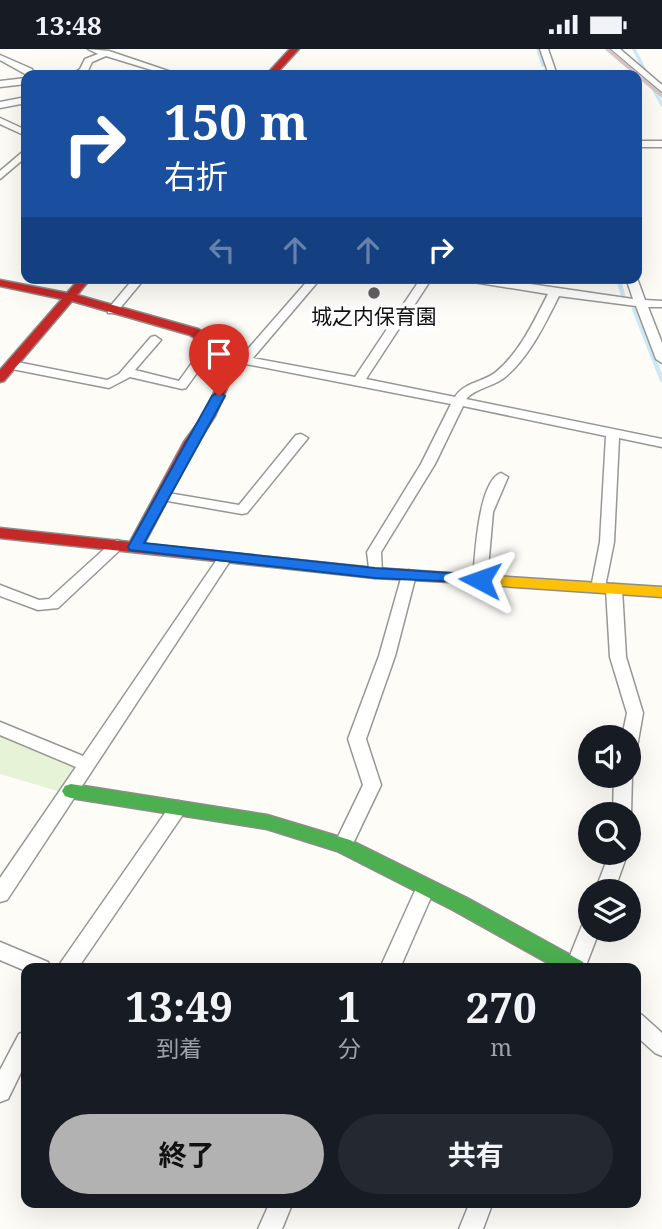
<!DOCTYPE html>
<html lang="ja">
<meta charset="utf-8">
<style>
body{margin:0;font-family:"Noto Serif","Noto Sans JP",serif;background:#242831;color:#f1f3f6;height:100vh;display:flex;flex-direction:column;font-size:26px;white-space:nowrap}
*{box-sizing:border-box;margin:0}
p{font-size:23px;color:#9ea1a6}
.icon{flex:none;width:38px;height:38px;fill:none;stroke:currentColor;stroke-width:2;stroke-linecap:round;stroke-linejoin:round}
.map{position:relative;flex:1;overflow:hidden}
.details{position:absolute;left:21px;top:914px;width:620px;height:245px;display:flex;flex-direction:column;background:#171b24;border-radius:14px;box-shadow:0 7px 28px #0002}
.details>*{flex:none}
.top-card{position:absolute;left:21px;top:21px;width:621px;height:214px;border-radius:14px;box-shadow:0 7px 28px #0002;background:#1a4fa0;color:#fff;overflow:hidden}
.controls{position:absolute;left:578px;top:676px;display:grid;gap:14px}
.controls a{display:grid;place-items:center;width:63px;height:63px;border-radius:50%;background:#171b24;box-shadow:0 7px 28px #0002;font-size:35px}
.pin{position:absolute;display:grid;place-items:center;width:60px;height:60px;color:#fff;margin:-72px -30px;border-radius:50% 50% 50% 0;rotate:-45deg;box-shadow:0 0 7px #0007}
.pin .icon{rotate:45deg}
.me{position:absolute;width:77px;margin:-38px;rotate:274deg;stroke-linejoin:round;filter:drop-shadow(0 0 5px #0008)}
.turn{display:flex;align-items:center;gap:24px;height:147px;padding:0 28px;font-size:32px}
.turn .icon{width:91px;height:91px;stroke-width:2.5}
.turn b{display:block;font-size:49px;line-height:60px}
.lanes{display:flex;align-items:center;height:66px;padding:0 28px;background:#0003;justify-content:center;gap:35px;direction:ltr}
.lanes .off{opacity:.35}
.eta{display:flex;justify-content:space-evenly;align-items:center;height:119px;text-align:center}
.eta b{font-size:42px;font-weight:700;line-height:49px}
.cta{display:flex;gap:14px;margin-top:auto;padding:14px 28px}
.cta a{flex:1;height:80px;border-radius:42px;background:#b2b2b3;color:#111;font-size:28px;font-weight:700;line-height:80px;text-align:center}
.cta a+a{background:#242831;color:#f1f3f6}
.status{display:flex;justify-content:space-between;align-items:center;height:49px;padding:0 35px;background:#171b24;direction:ltr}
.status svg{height:19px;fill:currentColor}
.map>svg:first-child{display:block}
.green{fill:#e7f3d7}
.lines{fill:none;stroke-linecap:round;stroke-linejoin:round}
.stream-far1{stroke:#cde8f7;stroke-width:3.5}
.stream{stroke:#cde8f7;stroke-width:4.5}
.street-casing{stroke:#979795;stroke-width:3}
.fast-casing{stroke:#8e8d8b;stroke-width:3}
.slow-casing{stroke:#8e8d8b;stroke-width:3}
.jam-casing{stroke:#8e8d8b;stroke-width:3}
.street{fill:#fffffe;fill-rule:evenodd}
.fast{fill:#4caf50;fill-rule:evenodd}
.slow{fill:#ffc107;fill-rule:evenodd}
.jam{fill:#c62828;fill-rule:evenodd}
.rail{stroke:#d9c6c7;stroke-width:3.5}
.route{fill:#1a73e8;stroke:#114b97;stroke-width:2}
.poi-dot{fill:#646362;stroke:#fff;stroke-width:2.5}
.labels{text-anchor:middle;stroke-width:7;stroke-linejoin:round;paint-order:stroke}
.far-poi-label{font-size:21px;fill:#111;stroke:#fff}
</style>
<div class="status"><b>13:48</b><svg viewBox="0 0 49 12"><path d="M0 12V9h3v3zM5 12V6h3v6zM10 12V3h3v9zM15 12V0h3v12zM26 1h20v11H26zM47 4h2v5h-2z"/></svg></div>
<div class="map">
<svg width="662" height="1180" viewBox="0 0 662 1180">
<rect width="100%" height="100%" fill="#fdfcf7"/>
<path class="green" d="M0,686l77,33 -16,24 -61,-18z"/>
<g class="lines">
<path class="stream-far1" d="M538,0l5,16
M634,0l10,20
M544,22l2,4
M652,37l10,19"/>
<path class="stream" d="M618,229l5,17
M634,260l28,71"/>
<g class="street-casing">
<path id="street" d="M88,0l21,2 71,24h-12l-62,-19 -14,6 -5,11 -16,2 9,-6 5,-10 13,-5z
M540,0h8l9,26h-8z
M611,0h9l42,36v7z
M0,6l32,14 3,6h-8l-27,-15z
M26,29v6l-26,3v-6z
M26,48v6l-26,5v-6z
M0,69l26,12v6l-26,-12z
M637,92h25v6h-25z
M26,100v8l-26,22v-8z
M134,229h11l-29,35h-8v-4z
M310,229h11l-68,80 102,19 66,-99h11l-66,101 89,18c9,-15 29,-15 41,-25 24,-20 38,-51 52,-78l-81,-13 -5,-3h28l143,21 -7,-21h11l8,22 17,1v6h-14l14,36v20l-6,-4 -20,-53 -77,-10c-14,28 -30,62 -55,82 -12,9 -28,10 -38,21l196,40v8l-43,-9 -5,104 -10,50h-10l-3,-4 9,-46 6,-106 -143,-30 -28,58 -54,88 1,21 -7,5 -5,-2 -3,-24 54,-88 30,-60 -205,-40 -13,2v-6l8,-3z
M155,287l6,4 -26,30 44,11 30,-42h8l2,3 -33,46 -4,1 -52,-12 -21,11 -97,-19 -6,-4 6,-4 95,19 12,-6 32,-37z
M301,385l7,4 -61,75 -5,1 -80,-14 -7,-4 7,-4 77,13 57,-70z
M501,424l7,4 -15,35 -6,68 -7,5 -7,-5c2,-23 5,-99 28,-107z
M117,491l5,2 2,3 -2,3 -64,60 -20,2 -38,-14v-11l39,15 10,-1 63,-57z
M225,504l7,5 -2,3 -223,339 -7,2v-24l76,-111 -76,-32v-13l83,34 137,-201z
M409,521l7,5 -21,81 -29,83 15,46 -31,65 -7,2 -7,-2 -2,-5 29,-60 -15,-46 31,-83 23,-81z
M614,535l8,5 4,68 17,56 -6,34 -3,5 -6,1v-16h-6l5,-24 -17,-56 -4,-68z
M628,721l4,5 -1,39 -3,5v-5h-15l1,-39h14z
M178,752l6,2 3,5 -3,5 -106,155h-21l115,-165z
M610,803h18l-14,39h-19z
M426,831l7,2 2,6 -35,80h-20l39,-86z
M590,872v8h10l-15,39h-20l18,-45z
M0,893l48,20 3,6h-25v3l-26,-11z
M635,964l7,2 20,18v23l-7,-3 -20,-18z
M26,982v31l-18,37 -8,3v-32l19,-36z
M270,1153h23l-11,27h-24z
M470,1153h23l-10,27h-24z"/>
</g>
<g class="fast-casing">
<path id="fast" d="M71,735l196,31 83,25 117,58 116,64 3,6h-29l-104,-58 -116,-59 -70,-22 -196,-31 -6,-2 -3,-5 3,-5z"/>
</g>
<g class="slow-casing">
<path id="slow" d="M463,525l199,13v10l-204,-14 -2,-4z"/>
</g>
<g class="jam-casing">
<path id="jam" d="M290,0h9l-24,26h-9z
M80,229h11l-14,17 121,34 34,21 5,15 -22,51 -17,26 -54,102 231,24 88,6 7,5 -2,4 -93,-5 -375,-40v-10l130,14 54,-100 19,-26 19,-40 3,-11 -3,-10 -32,-20 -118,-34 -68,80 -4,1v-12l62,-71 -62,-13v-6l67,13z"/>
</g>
<use href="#street" class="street"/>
<use href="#fast" class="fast"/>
<use href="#slow" class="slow"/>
<use href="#jam" class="jam"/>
<path class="rail" d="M607,0l55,47"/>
</g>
<path class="route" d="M219,343l6,4 -81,147 231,25 105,7 5,1 3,4 -3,3 -110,-5 -245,-28 -2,-3 84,-151z"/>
<circle class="poi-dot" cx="374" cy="244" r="7"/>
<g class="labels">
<g class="far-poi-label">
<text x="374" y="275">城之内保育園</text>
</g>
</g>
</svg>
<div class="controls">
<a><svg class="icon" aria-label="sound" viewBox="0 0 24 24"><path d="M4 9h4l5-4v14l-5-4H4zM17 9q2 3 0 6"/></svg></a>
<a><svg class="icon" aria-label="search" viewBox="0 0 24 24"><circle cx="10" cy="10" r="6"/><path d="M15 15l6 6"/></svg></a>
<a><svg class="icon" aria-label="layers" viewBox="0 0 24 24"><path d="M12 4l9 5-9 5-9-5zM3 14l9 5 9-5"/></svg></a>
</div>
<div class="pin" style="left:219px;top:347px;background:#d93025"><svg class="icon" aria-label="arrive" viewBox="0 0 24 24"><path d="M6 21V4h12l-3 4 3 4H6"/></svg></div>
<svg class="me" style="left:480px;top:531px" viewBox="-20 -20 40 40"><path d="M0-17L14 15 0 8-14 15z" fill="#1a73e8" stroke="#fff" stroke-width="4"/></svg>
<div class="top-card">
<div class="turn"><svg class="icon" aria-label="right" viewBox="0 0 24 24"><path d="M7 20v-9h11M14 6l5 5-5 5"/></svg><div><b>150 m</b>右折</div></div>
<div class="lanes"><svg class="icon off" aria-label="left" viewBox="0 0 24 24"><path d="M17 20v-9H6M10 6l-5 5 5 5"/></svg><svg class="icon off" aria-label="ahead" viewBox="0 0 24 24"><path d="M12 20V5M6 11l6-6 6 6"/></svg><svg class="icon off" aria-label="ahead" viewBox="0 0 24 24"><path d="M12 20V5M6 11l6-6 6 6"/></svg><svg class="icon" aria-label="right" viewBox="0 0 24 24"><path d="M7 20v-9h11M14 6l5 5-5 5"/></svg></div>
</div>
<section class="details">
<div class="eta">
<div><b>13:49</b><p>到着</p></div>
<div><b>1</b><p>分</p></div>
<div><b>270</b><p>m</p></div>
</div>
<div class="cta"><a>終了</a><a>共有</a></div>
</section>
</div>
